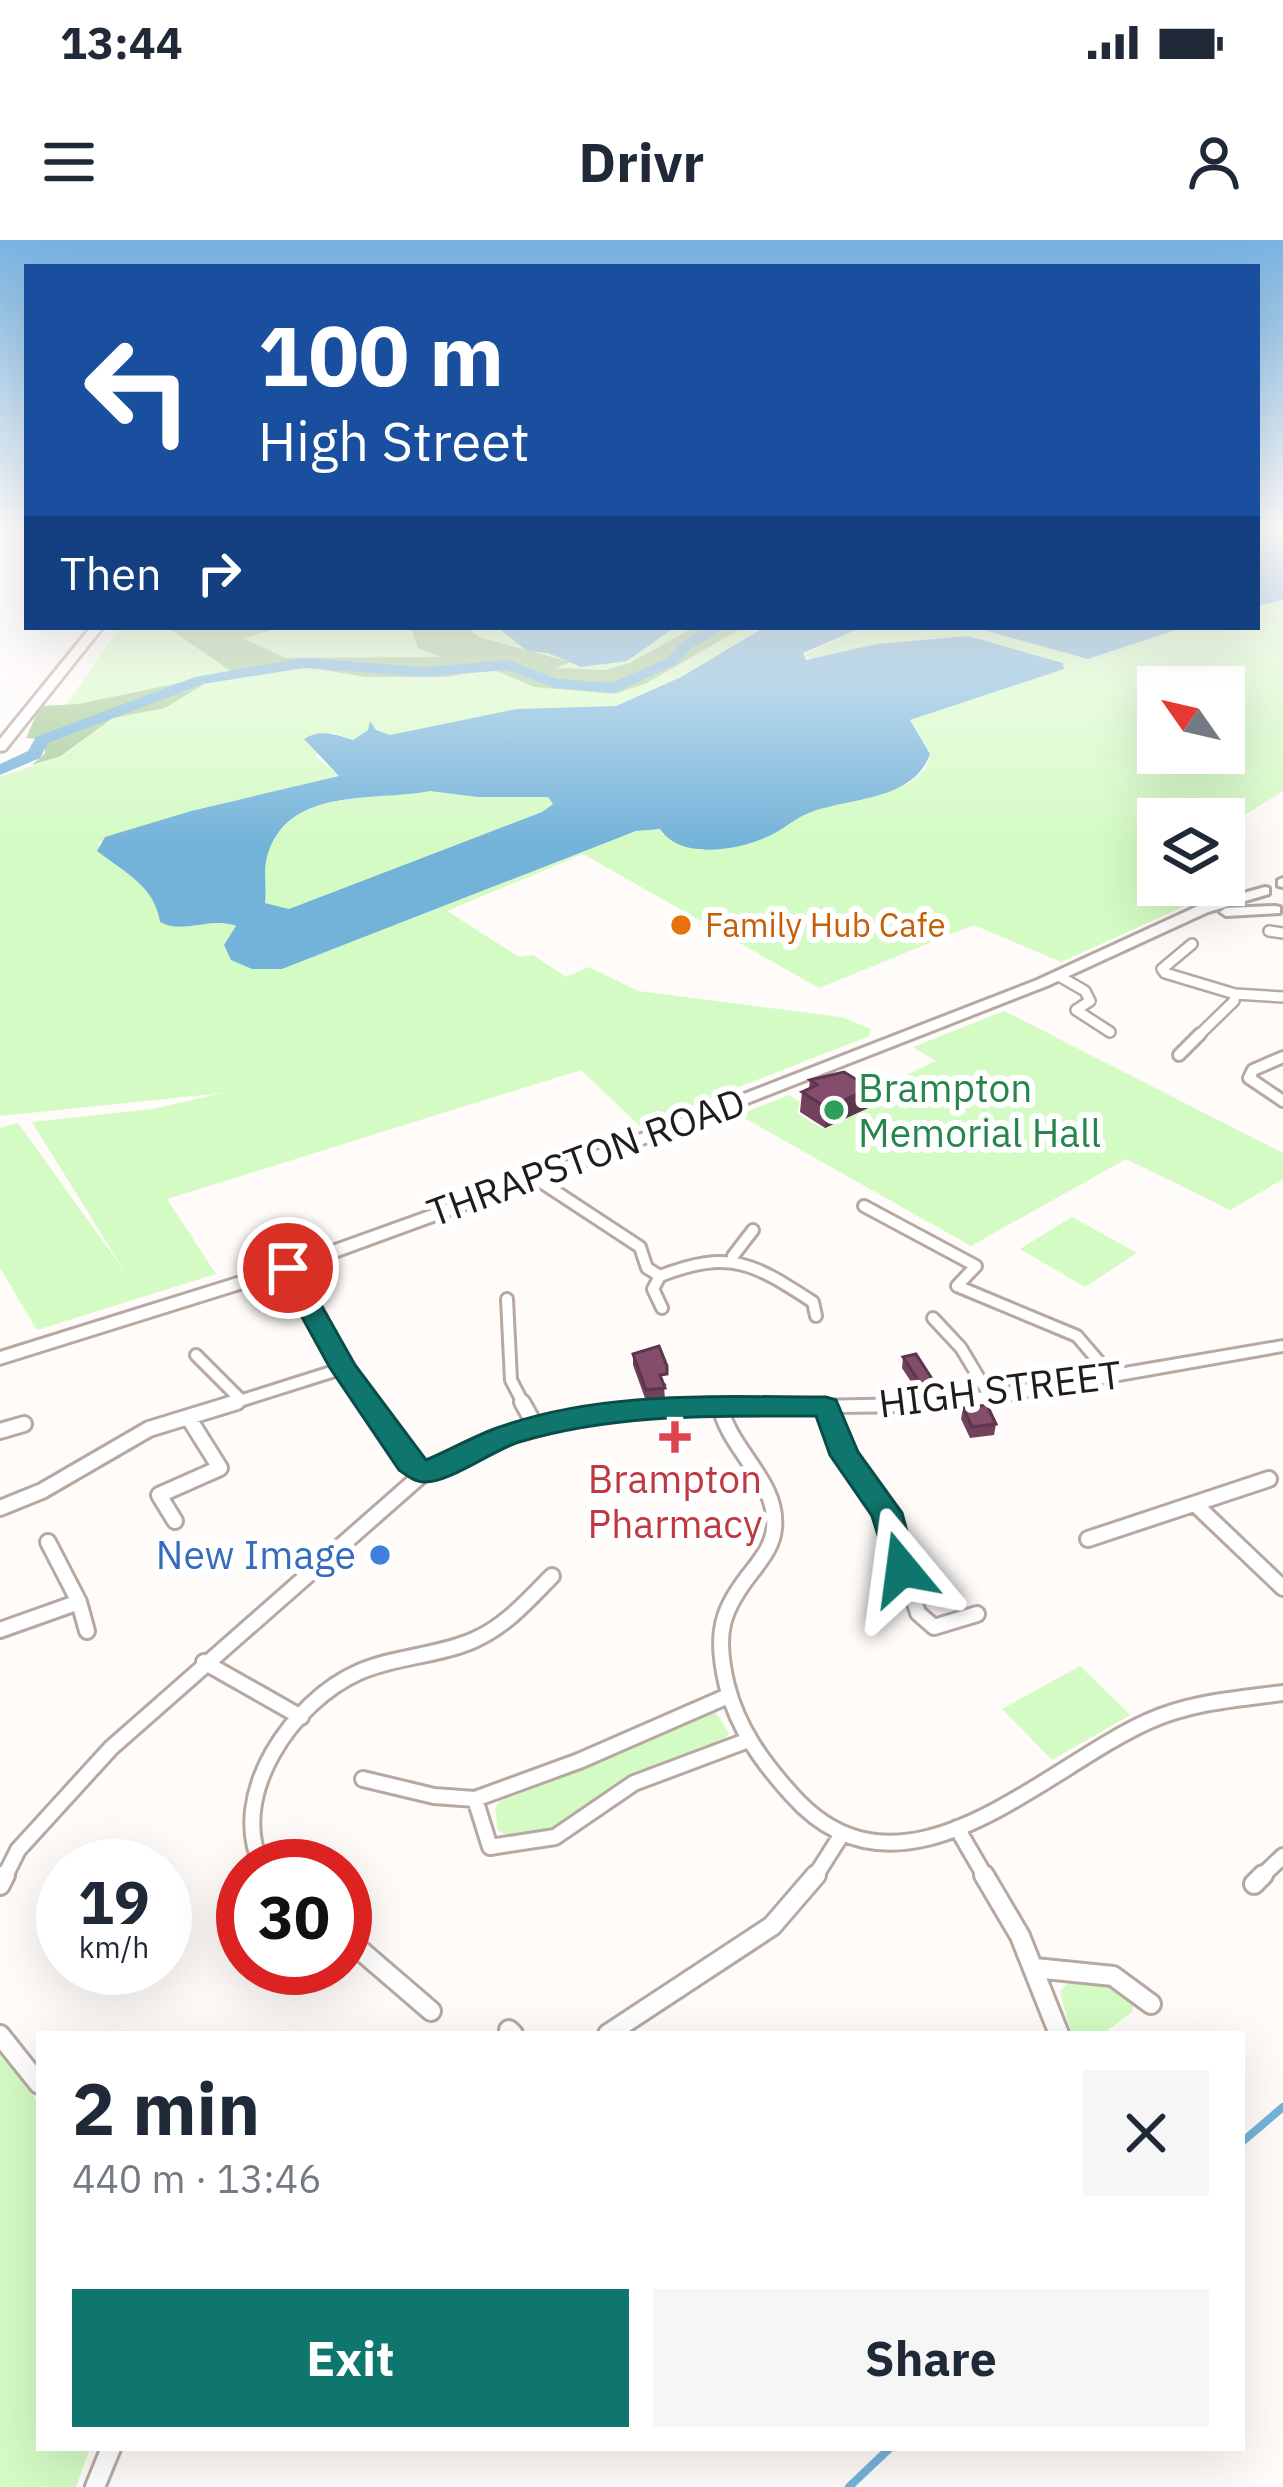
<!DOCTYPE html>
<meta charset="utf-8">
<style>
body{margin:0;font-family:"IBM Plex Sans",sans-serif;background:#f6f6f7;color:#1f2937;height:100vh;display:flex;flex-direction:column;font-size:45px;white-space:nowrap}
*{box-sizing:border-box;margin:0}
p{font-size:39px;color:#747a83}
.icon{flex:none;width:66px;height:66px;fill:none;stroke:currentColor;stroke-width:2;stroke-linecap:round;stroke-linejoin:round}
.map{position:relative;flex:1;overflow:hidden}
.sheet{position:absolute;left:36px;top:1791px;width:1209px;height:420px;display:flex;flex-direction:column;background:#fff;border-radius:0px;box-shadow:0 12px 48px #0002}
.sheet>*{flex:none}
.top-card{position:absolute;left:24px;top:24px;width:1236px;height:366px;border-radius:0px;box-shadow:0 12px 48px #0002;background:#1a4fa0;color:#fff;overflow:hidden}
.needle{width:78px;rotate:304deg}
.fabs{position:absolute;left:1137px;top:426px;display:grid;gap:24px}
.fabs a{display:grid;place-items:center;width:108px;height:108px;border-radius:0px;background:#fff;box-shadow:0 12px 48px #0002;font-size:60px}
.speed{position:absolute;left:36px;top:1599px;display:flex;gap:24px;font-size:60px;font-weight:700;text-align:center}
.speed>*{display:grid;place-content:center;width:156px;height:156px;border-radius:50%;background:#fff;box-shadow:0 12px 48px #0002;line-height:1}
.speed small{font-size:30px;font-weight:400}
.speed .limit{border:18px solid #d22;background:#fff;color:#111}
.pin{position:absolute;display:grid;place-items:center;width:102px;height:102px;color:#fff;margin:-51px;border:6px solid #fff;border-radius:50%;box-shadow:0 3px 12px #0007}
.me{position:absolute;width:132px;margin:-66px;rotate:344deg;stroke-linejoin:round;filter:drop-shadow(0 0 9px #0008)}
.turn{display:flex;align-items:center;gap:42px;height:252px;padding:0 36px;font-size:54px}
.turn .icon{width:156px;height:156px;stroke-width:2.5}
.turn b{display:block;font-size:84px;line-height:102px}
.then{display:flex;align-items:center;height:114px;padding:0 36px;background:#0003;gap:24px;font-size:45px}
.round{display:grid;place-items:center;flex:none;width:126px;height:126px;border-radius:0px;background:#f6f6f7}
.head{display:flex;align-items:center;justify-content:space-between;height:204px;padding:0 36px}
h1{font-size:72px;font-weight:800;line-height:90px}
.cta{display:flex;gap:24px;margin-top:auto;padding:24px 36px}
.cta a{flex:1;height:138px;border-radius:0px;background:#0f766e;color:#fff;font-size:48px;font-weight:800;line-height:138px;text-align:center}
.cta a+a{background:#f6f6f7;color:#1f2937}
.status{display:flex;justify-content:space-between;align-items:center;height:84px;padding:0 60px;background:#fff;direction:ltr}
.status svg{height:33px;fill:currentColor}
header{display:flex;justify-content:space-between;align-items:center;height:156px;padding:0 36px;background:#fff;font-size:54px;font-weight:800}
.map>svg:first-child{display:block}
.green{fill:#d4fbc4;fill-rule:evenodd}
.forest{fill:#a6cc96}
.water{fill:#74b3d9;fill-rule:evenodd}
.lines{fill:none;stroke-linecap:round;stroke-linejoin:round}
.stream{stroke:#74b3d9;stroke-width:8}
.river{fill:#74b3d9;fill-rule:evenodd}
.minor-far3-casing{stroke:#b7a9a2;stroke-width:14}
.minor-far2-casing{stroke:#b7a9a2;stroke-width:16}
.minor-far1-casing{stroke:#b7a9a2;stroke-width:20}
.minor-casing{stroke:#b7a9a2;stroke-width:24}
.tertiary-casing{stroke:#b7a9a2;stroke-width:6}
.secondary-casing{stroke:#b7a9a2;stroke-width:6}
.trunk-casing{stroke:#b7a9a2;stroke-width:6}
.minor-far3{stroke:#fff;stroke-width:9}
.minor-far2{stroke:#fff;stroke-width:10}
.minor-far1{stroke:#fff;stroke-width:14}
.minor{stroke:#fff;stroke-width:18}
.tertiary{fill:#fff;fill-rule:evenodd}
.secondary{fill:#fff;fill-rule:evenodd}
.trunk{fill:#fff;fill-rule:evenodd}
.wall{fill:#72425d}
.shaded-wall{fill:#5c364c}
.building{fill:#844d6c;stroke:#5c364c;stroke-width:3}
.route{fill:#0f766e;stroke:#0a4d48;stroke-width:3}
.food-dot{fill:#e8710a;stroke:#fff;stroke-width:4.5}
.leisure-dot{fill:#2e9e5b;stroke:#fff;stroke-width:4.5}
.health-dot{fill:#e0444e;stroke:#fff;stroke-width:4.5}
.shop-dot{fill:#3f7fe0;stroke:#fff;stroke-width:4.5}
.labels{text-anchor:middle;stroke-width:12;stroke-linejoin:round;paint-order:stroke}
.far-food-label{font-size:33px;fill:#c56008;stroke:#fff;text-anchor:start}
.leisure-label{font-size:39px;fill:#27864d;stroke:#fff;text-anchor:start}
.street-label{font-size:39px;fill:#211c19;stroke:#fff}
.health-label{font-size:39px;fill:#be3a42;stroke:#fff}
.shop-label{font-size:39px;fill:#366cbe;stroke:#fff;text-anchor:end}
</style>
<div class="status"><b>13:44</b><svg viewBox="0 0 49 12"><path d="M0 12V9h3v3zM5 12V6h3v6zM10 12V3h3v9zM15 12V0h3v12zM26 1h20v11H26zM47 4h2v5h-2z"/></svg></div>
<header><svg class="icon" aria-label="menu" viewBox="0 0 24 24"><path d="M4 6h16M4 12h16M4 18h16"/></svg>Drivr<svg class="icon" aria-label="person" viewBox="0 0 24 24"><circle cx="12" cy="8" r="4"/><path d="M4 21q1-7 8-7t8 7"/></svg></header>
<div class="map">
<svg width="1283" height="2247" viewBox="0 0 1283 2247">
<rect width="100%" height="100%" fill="#fefbf9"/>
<path class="green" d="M1257,290h26v261l-59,37v-9h-66v33l-9,4 9,5v24l65,4 -162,73 -87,-37 -155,63 -236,-134 -136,57 72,46 14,-2 33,22 23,-10 49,24 203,26 30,12 -2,7 -229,90 -59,-56 -414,129 49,75 -179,56 -37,-62v-140l18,-5 107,149 -93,-150 121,-13 70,-16 -223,23v-339l64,-22 49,-37 52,-10 41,-25 101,-16 58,10h83l42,-9 44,19 113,-4 97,-56h21l-84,50 -65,29 -100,3 -126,26 -22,-5 -15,10 -23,-8 -15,24 25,20 -149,35 -94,32 60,57 3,22c23,13 52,-5 77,4l-13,19 58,24 354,-138 24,-2 3,6 108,-1 38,-22 99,-28 17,-15 5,-15 -20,-34 143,-48 -91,-35 -85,7 -58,17 -16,-6 60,-28h394zM1158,447h66v66h-66z
M120,387h600l-106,61 -92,-22 -200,-4 -122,18 -142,36z
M430,551l118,6 6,6 -12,9 -253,97 -24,-6c2,-15 -2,-33 2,-46 20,-71 109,-55 163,-66z
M1004,771l279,142v26l-53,31 -104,-51 -155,87 -232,-131 50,-20 11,7 -3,11 27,16 46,-22 -12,-10 78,-36 -23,-14z
M1072,977l65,36 -52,34 -65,-38z
M1080,1426l50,49 -78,45 -50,-51z
M708,1469l7,2 14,22 -6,10 -94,35 -80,52 -39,7 -12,-7 -3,-22 9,-12z
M1073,1739l40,4 21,13 -2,16 -29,22h-32l-11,-43z
M0,1809l39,55v344h51l-14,39h-76z"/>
<path class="forest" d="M167,387h116l-40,11 42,20 155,-1 -22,-9 -7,-21h54l16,11 89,24 -14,6 50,2 24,-7 64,-36h50l-97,56 -32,11 -81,-7 -44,-19 -42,9h-83l-58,-10 -101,16 -41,25 -52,10 -52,38 -29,9 13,-12v-13l-19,-2 14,-32 38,-2 154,-32z"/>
<path class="water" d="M1257,290h26v70l-26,6z
M497,387h178l-48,34 -46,6 -33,-14 -21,-2z
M765,387h98l-60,26 3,7 71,-16 91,-8 95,27 1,6 -154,51 20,34c-17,47 -78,43 -119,58 -14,5 -26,16 -40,23 -30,15 -90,26 -111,-6l-24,2 -354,138h-30l-21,-9 -7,-15 12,-19c-25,-10 -53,9 -76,-4 -5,-36 -36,-50 -63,-71l8,-14 86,-26 148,-35 -35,-37c17,-10 30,-5 49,1l15,-10 2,-9 6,9 14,5 126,-26 100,-3 65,-29zM430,551l48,6h70l5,7 -11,8 -253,97 -24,-6c2,-15 -2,-33 2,-46 20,-72 109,-55 163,-66z
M973,387h211l-96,32z"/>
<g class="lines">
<path class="stream" d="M1242,1902l41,-35
M849,2247l41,-39"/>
<path class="river" d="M709,387h18l-35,21 -15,16 -63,29 -58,-5 -50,-18 -82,7 -120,-9 -101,16 -155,59 -8,15 -40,17v-11l28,-13 8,-14 159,-60 109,-19 120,9 83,-7 51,19 54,4 55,-25 15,-16z"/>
<g class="minor-far3-casing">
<path id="minor-far3" d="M1269,691l14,2
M1192,704l-30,25 3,4 70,21 48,3
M1059,736l26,15 5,10 -14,9 34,22
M1197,797l37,-36 1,-7"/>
</g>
<g class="minor-far2-casing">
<path id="minor-far2" d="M1179,815l21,-21
M1283,817l-30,13 -4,8 34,23
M535,938l105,69 7,21 13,8c70,-27 93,-13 153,26l3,14
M864,966l112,60 -19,20 120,50 35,41
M733,1016l20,-26
M660,1036l-7,13 9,19
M507,1059l4,81 13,25
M933,1078l28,30 30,50
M196,1115l44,44
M227,1165l117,-37"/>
</g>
<g class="minor-far1-casing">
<path id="minor-far1" d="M522,1162l14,25
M720,1166c9,44 59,76 54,122 -1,16 -11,29 -20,41 -33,41 -40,64 -27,117 11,43 36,77 65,109 110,124 251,-27 357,-74 42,-19 89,-22 134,-28
M826,1166l18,49 43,58 31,100 16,14 43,-13
M0,1191l24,-7
M1196,1265l87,83
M0,1268l42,-17 107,-62 88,-27
M175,1281l-16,-26 61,-27 -32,-51
M1088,1299l181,-60
M48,1302l31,60 8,29
M0,1390l79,-28
M204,1422l97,55
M363,1539l71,17 41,3 104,-38 149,-65
M475,1559l15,48 65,-10 79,-54 112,-42
M957,1588l29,50
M262,1626c-35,-71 31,-165 97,-194 37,-16 79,-16 115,-32 32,-14 54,-40 78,-64
M4,1638l14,-28 93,-102 314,-276
M814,1638l28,-44
M1260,1638l23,-22"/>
</g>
<g class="minor-casing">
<path id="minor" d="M984,1635l36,61 39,98
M1254,1644l9,-9
M0,1645l5,-10
M345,1697l86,74
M1035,1728l78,8 38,28
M509,1790l4,4
M608,1794l164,-108 44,-51
M0,1795l39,49
M95,2247l16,-39"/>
</g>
<g class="tertiary-casing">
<path id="tertiary" d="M288,1023l8,5 55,98 64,93 11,5 51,-23 65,-20 60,-11 62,-6 250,-5 52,-4 317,-54v10l-317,56c-140,13 -283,-8 -421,25 -43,10 -79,32 -120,46l-22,-11 -67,-99 -56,-100z"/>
</g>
<g class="secondary-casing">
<path id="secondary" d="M1283,638v9l-5,-1v-6z
M1265,647l4,1v6l-61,18 -161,74 -425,166 -328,120 -294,92v-12l282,-88 328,-118 427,-166 161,-74z
M1275,666l5,1v6l-54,3 -6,-4 6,-4z"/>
</g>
<g class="trunk-casing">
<path id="trunk" d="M91,387h12l-98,123 -5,1v-12z"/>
</g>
<use href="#minor-far3" class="minor-far3"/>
<use href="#minor-far2" class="minor-far2"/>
<use href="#minor-far1" class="minor-far1"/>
<use href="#minor" class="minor"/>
<use href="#tertiary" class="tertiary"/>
<use href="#secondary" class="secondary"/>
<use href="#trunk" class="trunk"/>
</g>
<path class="wall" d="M810,840l60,8 -2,20 -43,20 -25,-16 2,-20 7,-4z
M633,1114l34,31 -3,1 1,13 -19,2 -13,-36z
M903,1117l31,25 -1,11 -14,1 -17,-26z
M963,1168l33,16 -2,11 -24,3 -9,-19z"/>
<path class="shaded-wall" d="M870,848l-2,20 -43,20 2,-20z"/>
<path class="building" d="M844,832l26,16 -43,20 -25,-16 15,-7 -7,-5z
M659,1106l8,20v8l-7,1 5,13 -19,2 -13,-36z
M916,1114l18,28 -14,1 -17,-26z
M987,1165l9,19 -24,3 -9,-19z"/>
<linearGradient id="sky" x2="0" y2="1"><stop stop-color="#79b4e2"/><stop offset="0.48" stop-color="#fffdfc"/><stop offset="1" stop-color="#fffdfc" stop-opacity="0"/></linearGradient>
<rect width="1283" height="604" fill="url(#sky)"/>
<path class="route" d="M288,1020l9,2 58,103 71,95c23,-10 45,-22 68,-31 106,-39 222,-32 332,-32l10,3 22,52 44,61 15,56 -4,8h-22l-19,-61 -42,-61 -14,-39c-101,0 -200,-3 -297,26 -26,8 -70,41 -95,40 -9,0 -18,-7 -25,-12l-69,-102 -55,-100z"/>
<circle class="food-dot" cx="681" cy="685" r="12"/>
<circle class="leisure-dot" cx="834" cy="870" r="12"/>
<path class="health-dot" d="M669 1179h12v12h12v12h-12v12h-12v-12h-12v-12h12z"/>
<circle class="shop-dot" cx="380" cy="1315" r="12"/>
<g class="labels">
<g class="far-food-label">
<text x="705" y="697">Family Hub Cafe</text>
</g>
<g class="leisure-label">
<text x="858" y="862">Brampton<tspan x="858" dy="45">Memorial Hall</tspan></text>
</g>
<g class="street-label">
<text transform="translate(586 917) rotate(-20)" y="14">THRAPSTON ROAD</text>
<text transform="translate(1000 1149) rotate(-7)" y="14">HIGH STREET</text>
</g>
<g class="health-label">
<text x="675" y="1253">Brampton<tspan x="675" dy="45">Pharmacy</tspan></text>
</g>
<g class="shop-label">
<text x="356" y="1329">New Image</text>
</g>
</g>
</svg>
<div class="fabs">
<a><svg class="needle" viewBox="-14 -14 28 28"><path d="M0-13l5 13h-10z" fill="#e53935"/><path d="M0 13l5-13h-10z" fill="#747a83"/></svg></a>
<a><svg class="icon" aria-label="layers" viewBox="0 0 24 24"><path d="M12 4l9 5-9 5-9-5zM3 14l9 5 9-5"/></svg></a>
</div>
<div class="speed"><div>19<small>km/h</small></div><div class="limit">30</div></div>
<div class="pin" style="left:288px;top:1028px;background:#d93025"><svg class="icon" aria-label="arrive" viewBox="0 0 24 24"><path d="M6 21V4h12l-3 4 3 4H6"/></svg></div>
<svg class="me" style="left:902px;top:1329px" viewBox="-20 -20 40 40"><path d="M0-17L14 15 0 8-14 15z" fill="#0f766e" stroke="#fff" stroke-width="4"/></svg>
<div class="top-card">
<div class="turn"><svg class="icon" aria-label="left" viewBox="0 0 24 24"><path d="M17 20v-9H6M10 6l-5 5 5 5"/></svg><div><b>100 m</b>High Street</div></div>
<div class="then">Then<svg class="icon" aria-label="right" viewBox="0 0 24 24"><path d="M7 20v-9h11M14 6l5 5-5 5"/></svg></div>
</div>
<section class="sheet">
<div class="head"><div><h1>2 min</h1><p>440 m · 13:46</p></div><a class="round"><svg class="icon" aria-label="close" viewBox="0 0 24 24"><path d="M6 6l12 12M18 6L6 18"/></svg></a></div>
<div class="cta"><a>Exit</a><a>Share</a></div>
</section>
</div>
